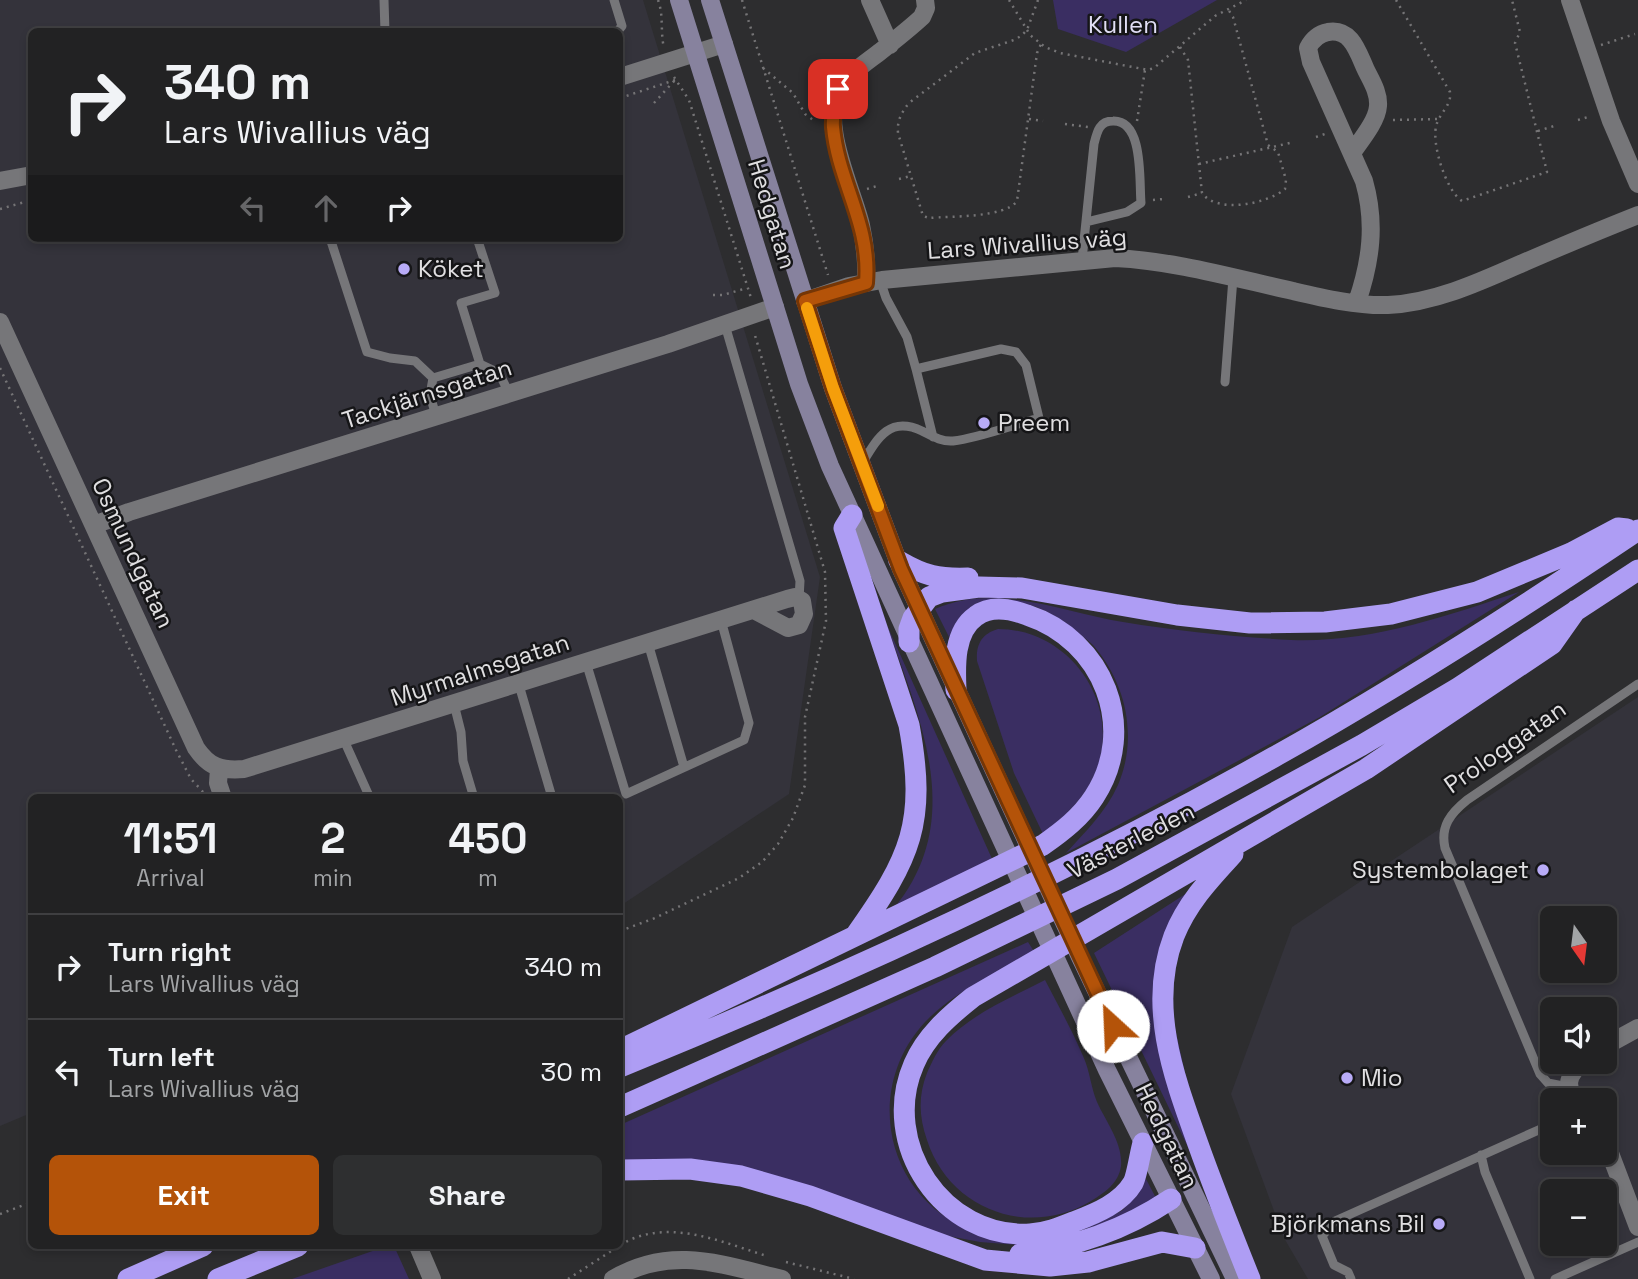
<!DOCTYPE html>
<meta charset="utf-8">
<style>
body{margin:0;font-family:"Space Grotesk",sans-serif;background:#2e2f30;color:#f1f3f6;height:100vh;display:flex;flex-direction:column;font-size:26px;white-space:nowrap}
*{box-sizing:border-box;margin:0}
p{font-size:23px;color:#a2a4a6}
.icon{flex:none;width:38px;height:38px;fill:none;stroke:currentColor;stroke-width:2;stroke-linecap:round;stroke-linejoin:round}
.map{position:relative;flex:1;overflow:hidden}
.details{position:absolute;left:28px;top:794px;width:595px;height:455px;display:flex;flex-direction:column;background:#222223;border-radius:10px;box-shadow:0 4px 10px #0003,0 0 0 2px #3f3f41}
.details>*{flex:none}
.guide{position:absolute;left:28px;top:28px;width:595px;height:214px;border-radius:10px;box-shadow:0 4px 10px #0003,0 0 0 2px #3f3f41;background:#222223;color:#f1f3f6;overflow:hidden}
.needle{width:46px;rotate:166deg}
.tools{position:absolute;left:1540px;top:906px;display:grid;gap:14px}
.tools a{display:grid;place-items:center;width:77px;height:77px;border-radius:10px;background:#222223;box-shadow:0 4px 10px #0003,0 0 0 2px #3f3f41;font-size:35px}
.pin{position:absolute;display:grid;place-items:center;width:60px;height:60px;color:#fff;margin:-30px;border-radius:14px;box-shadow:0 4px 10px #0006}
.me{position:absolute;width:77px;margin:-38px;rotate:335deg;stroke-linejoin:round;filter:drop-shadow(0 0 5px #0008)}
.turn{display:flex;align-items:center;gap:24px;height:147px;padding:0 21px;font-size:32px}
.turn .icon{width:91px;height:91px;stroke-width:2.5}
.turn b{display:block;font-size:49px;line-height:60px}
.lanes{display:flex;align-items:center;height:66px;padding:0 21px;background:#0003;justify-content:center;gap:35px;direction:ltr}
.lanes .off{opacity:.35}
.eta{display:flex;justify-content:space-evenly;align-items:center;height:119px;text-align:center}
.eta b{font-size:42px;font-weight:600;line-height:49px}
.primary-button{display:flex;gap:14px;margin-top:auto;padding:14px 21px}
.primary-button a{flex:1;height:80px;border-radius:10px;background:#b45309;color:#fff;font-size:28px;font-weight:600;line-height:80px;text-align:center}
.primary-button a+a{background:#2e2f30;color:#f1f3f6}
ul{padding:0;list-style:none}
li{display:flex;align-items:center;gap:21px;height:105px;padding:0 21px;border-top:2px solid #3f3f41}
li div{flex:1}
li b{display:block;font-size:26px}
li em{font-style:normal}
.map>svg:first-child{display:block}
.built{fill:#34333b;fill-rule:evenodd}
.green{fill:#3a2e62}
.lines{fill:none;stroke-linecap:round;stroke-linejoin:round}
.path{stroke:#757476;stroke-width:2.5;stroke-dasharray:2 5;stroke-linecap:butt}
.service{stroke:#767679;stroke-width:9}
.minor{stroke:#767679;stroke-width:18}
.secondary{stroke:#87829e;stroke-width:18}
.motorway{stroke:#ae9df4;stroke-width:21}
.route-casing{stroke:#753606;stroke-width:18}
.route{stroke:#b45309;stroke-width:12}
.slow{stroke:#f59e0b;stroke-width:12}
.poi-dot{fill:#b8abf7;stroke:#151517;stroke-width:2.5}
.labels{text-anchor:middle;stroke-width:5;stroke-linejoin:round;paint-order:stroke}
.park-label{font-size:24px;fill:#e1def5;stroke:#151517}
.street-label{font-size:24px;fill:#e0dfe1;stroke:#151517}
.poi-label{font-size:24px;fill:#e0dfe1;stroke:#151517;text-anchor:start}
</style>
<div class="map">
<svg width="1638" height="1279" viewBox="0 0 1638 1279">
<rect width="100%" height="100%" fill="#2d2d2f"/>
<path class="built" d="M0,0h643l177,577 -31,217 -169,112v-108h-588l-1,315 -31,13zM32,32h588v206h-588z
M1638,697v582h-330l-24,-41 -53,-144 61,-167zM1552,919h53v52h-53zM1552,1010h53v52h-53zM1552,1101h53v52h-53zM1552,1192h53v52h-53z"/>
<path class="green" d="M1053,0h164l-91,52 -68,-23z
M1519,592l-199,125 -254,136c19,-21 40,-41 52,-68 20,-47 9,-101 -25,-140 -7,-7 -17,-13 -25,-20 -12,-8 -28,-19 -43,-21 -8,0 -18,2 -27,3 -31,2 -34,2 -49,30l-14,-28c61,-27 127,3 188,13 55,9 112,15 168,18 79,3 155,-24 228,-48z
M886,623l107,238 -98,46c72,-89 24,-190 -9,-284z
M998,629c68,0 120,68 101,134 -9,30 -32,52 -56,71l-29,-61 -37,-112c-1,-16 4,-27 21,-32z
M1190,891l-30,71 54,239 -120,-248z
M1028,942l7,11c-36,19 -76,36 -105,64 -67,65 -48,176 38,212l132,-7 23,-12 23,-31 11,21 -20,13 -107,33 -50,-4 -37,-7 -104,-38 -219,-34v-38z
M1045,980c13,25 27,50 38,76 7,15 8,32 14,46 9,20 26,41 24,64 -2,17 -17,27 -30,35 -63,38 -142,8 -164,-61 -8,-23 -9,-44 0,-67 5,-11 10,-23 19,-32 27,-28 66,-44 99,-61z
M387,1246h7l15,33h-117z"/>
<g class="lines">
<path class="path" d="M658,0c6,16 2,31 6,48
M742,0l86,275
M1009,0l21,35 15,12 15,6 88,17 6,-2 61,-52 31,-16
M1038,0l-11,30 -6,6 -7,4 -39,13 -66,50c-8,10 -12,18 -11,30l25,83 6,2c21,-2 76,0 88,-17l20,-148 4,-9
M1396,0l54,92c2,12 -9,20 -13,31 -7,18 9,68 25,78l85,-29 -32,-129 5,-11 -8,-32
M1601,45l34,-11
M1180,47l8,13 14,133c15,21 65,11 83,-4l1,-9 -8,-28 -10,-7 -35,-128 -5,-8
M763,68l30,25 12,21 11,8
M674,77l15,23 62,198
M620,98l55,-18
M654,103l21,-23
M1029,119l14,2
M1393,120l46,-1
M1578,120l13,-4
M1137,121l8,-51
M1065,124l23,3
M1538,131l16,-5
M1316,137l9,-3
M1199,164l95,-22
M899,179l12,-3
M867,189l10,-3
M1188,197l14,-4
M1153,200l11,-1
M0,209l32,-9
M713,295h10l24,-7
M0,368l176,382 15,29 13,14
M620,931l35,-13 84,-40 23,-16 16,-18 15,-26 12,-33v-68l21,-96 -1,-49 -71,-240
M0,1214l32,-12
M620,1245c47,-28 98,-4 147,11
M786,1262l68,17
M568,1279l51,-33"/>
<path class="service" d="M384,0l1,32
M614,0l8,26 -5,6
M330,238l37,114 23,6 25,3 18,17 -3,17 6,21
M477,238l18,55 -34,10 19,61 19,9 10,20
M1082,260l12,-116c3,-12 5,-23 19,-23 31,-1 26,60 28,82l-14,9 -41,10
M880,280l6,18 21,39 9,32
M725,325l75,256 -1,18
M433,378l47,-14
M1225,382l8,-104
M863,462c15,-25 27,-46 59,-31 10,5 20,11 31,10 26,-3 60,-16 86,-23l-13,-53 -10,-13 -15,-3 -85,20 17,68
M648,643l36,124
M586,662l40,132 118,-54 5,-17 -28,-103
M519,685l32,109 -5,4
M454,704l7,28 2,29 11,37
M343,738l27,60
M1568,1087l-20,-4 -8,-9 -95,-226c-5,-22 6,-35 22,-48l171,-116
M1481,1155l4,17 45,107
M1351,1279l-3,-7 -14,-7 -12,-29 13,-15 217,-97
M1555,1279l83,-37"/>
<path class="minor" d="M870,0l20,45
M1570,0l41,121 27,63
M620,77l104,-33
M1352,153c9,-13 25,-32 26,-47 1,-13 -6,-24 -12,-36 -8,-17 -14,-42 -38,-38 -10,2 -16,8 -20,16l3,14 53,119c12,42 7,80 -7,121
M0,181l32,-6
M866,283c1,-20 -1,-39 -5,-58 -8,-35 -44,-106 -20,-139 10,-14 26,-24 40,-35 14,-11 28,-22 41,-34l4,-9 -1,-8
M805,301l44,-15 33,-6 233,-22c60,3 119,20 178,33 30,7 64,15 95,14 47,-2 94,-24 137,-43 37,-16 75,-32 113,-47
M0,322l196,426c13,19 25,23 48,21l543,-170 8,-2 7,4 2,13 -5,11 -11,3 -34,-18
M94,525l35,-13 539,-168 107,-37
M219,769l-1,14 5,15
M1605,1046l33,-18
M1577,1101c-13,-16 -9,-25 5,-39
M1605,1140l33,87
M418,1246l14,33
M613,1279c58,-34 107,-15 169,0"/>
<path class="secondary" d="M679,0l120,384 31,82 277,604 104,209
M710,0l123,388 68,181 179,388 155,322"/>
<path class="motorway" d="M852,515l-8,13 65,197c18,98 2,132 -54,211
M899,561c26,15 39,18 69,17
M909,642v-13l4,-11 16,-21 13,-5 37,-5 43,1 155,27 73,8 75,-1 66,-8 86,-22 94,-39 47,-25 9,1
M1233,854c-23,25 -46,49 -59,82 -27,70 0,141 24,208 16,45 34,90 52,135
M620,1050l423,-205c20,-14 38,-28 51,-48 45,-69 9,-157 -67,-182 -16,-6 -36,-10 -51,1 -23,16 -21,51 -20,74
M620,1067c223,-91 444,-192 654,-310 125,-70 245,-147 364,-227
M620,1107l315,-140 182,-88 245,-134 96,-57 180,-118
M1143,1143c-3,10 -6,33 -10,40 -12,20 -36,30 -57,38 -15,6 -29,12 -46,13 -87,5 -151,-90 -116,-170 12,-28 35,-48 59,-67l393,-228 186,-125 24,-34
M620,1170l70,-1 51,7 69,20 175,64 65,6 38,-4 74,-20 33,6
M1020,1254c53,-6 106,-25 151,-55
M128,1279l75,-33
M218,1279l80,-33"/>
</g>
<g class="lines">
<g class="route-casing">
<path id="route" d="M838,89c-3,13 -6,26 -5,38 5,55 38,97 33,156l-61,18 28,87 68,181 212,457"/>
</g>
<use href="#route" class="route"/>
<path class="slow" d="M807,308l26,80 45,118"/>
</g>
<g class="poi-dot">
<circle cx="404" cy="269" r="7"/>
<circle cx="984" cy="423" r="7"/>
<circle cx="1543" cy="870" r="7"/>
<circle cx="1347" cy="1078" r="7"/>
<circle cx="1439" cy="1224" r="7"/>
</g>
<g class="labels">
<g class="park-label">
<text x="1123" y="33">Kullen</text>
</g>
<g class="street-label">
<text transform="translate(772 214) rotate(73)" y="8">Hedgatan</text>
<text transform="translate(1027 244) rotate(-4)" y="8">Lars Wivallius väg</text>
<text transform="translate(427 394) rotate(-18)" y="8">Tackjärnsgatan</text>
<text transform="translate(133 553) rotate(65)" y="8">Osmundgatan</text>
<text transform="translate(480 670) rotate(-18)" y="8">Myrmalmsgatan</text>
<text transform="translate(1505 747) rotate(-35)" y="8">Prologgatan</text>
<text transform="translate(1131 841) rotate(-27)" y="8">Västerleden</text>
<text transform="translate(1167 1136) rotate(64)" y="8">Hedgatan</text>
</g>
<g class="poi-label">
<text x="418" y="277">Köket</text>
<text x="998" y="431">Preem</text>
<text x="1529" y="878" text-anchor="end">Systembolaget</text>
<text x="1361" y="1086">Mio</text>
<text x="1425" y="1232" text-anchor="end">Björkmans Bil</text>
</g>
</g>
</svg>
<div class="tools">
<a><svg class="needle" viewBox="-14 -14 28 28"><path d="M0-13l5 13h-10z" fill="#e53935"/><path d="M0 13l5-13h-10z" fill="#a2a4a6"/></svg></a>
<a><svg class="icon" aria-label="sound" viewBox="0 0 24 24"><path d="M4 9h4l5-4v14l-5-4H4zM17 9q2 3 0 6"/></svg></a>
<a>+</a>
<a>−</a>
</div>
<div class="pin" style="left:838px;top:89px;background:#d93025"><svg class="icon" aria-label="arrive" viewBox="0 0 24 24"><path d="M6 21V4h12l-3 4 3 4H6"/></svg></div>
<svg class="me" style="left:1113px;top:1026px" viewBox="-20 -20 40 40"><circle r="19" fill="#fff"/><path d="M0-13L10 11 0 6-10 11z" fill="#b45309"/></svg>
<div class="guide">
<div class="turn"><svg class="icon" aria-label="right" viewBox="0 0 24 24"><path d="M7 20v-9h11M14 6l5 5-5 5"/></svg><div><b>340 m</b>Lars Wivallius väg</div></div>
<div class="lanes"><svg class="icon off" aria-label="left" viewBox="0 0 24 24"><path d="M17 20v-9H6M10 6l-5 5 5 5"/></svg><svg class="icon off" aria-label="ahead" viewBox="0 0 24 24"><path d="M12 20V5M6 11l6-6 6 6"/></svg><svg class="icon" aria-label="right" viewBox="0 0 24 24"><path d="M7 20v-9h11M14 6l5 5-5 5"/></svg></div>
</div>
<section class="details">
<div class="eta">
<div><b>11:51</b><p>Arrival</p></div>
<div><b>2</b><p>min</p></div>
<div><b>450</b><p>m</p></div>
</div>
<ul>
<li><svg class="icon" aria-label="right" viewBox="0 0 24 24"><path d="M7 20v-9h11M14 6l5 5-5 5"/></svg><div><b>Turn right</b><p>Lars Wivallius väg</p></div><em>340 m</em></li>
<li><svg class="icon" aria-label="left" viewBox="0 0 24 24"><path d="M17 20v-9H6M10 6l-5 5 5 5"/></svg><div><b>Turn left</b><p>Lars Wivallius väg</p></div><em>30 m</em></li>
</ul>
<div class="primary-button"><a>Exit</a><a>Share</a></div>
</section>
</div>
